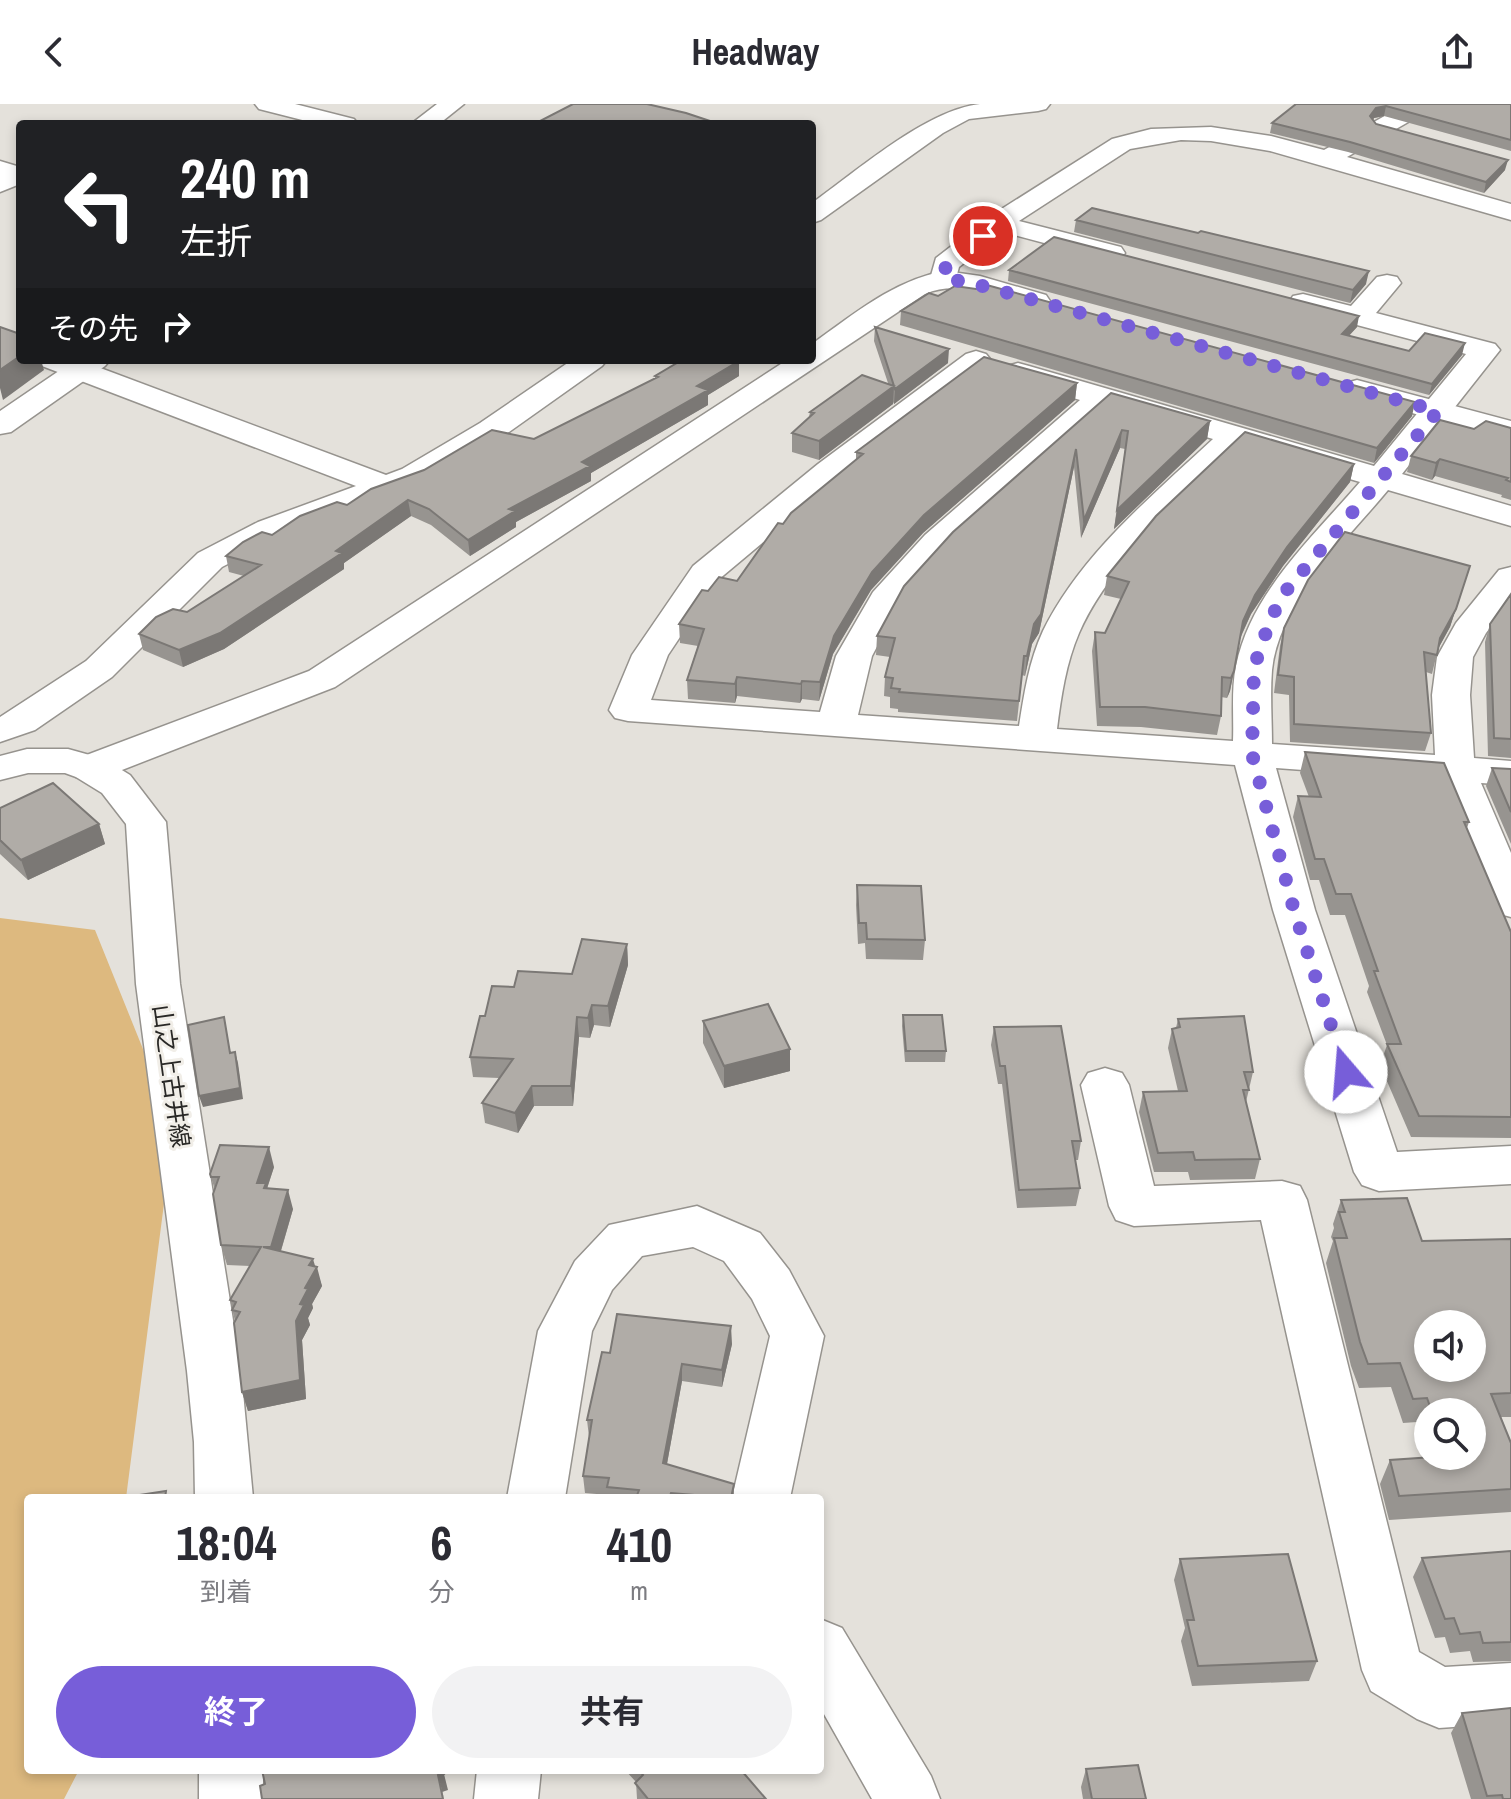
<!DOCTYPE html>
<html lang="ja">
<meta charset="utf-8">
<style>
body{margin:0;font-family:"Archivo Narrow","Noto Sans JP",sans-serif;background:#f2f2f3;color:#2b2b33;height:100vh;display:flex;flex-direction:column;font-size:30px;white-space:nowrap}
*{box-sizing:border-box;margin:0}
p{font-size:26px;color:#7c7c81}
.icon{flex:none;width:44px;height:44px;fill:none;stroke:currentColor;stroke-width:2;stroke-linecap:round;stroke-linejoin:round}
.map{position:relative;flex:1;overflow:hidden}
.details{position:absolute;left:24px;top:1390px;width:800px;height:280px;display:flex;flex-direction:column;background:#fff;border-radius:8px;box-shadow:0 4px 12px #0003}
.details>*{flex:none}
.hud{position:absolute;left:16px;top:16px;width:800px;height:244px;border-radius:8px;box-shadow:0 4px 12px #0003;background:#202124;color:#fff;overflow:hidden}
.fabs{position:absolute;left:1414px;top:1206px;display:grid;gap:16px}
.fabs a{display:grid;place-items:center;width:72px;height:72px;border-radius:50%;background:#fff;box-shadow:0 4px 12px #0003;font-size:40px}
.pin{position:absolute;display:grid;place-items:center;width:68px;height:68px;color:#fff;margin:-34px;border:4px solid #fff;border-radius:50%;box-shadow:0 2px 8px #0007}
.me{position:absolute;width:88px;margin:-44px;rotate:342deg;stroke-linejoin:round;filter:drop-shadow(0 0 6px #0008)}
.turn{display:flex;align-items:center;gap:28px;height:168px;padding:0 32px;font-size:36px}
.turn .icon{width:104px;height:104px;stroke-width:2.5}
.turn b{display:block;font-size:56px;line-height:68px}
.then{display:flex;align-items:center;height:76px;padding:0 32px;background:#0003;gap:16px;font-size:30px}
.eta{display:flex;justify-content:space-evenly;align-items:center;height:136px;text-align:center}
.eta b{font-size:48px;font-weight:700;line-height:56px}
.cta{display:flex;gap:16px;margin-top:auto;padding:16px 32px}
.cta a{flex:1;height:92px;border-radius:48px;background:#775ed9;color:#fff;font-size:32px;font-weight:700;line-height:92px;text-align:center}
.cta a+a{background:#f2f2f3;color:#2b2b33}
header{display:flex;justify-content:space-between;align-items:center;height:104px;padding:0 32px;background:#fff;font-size:36px;font-weight:700}
.map>svg:first-child{display:block}
.green{fill:#ddb97f}
.lines{fill:none;stroke-linecap:round;stroke-linejoin:round}
.minor-casing{stroke:#96938e;stroke-width:3}
.tertiary-casing{stroke:#96938e;stroke-width:3}
.secondary-casing{stroke:#96938e;stroke-width:3}
.minor{fill:#fff;fill-rule:evenodd}
.tertiary{fill:#fff;fill-rule:evenodd}
.secondary{fill:#fff;fill-rule:evenodd}
.wall{fill:#979490}
.shaded-wall{fill:#7b7875}
.building{fill:#b0aca7;stroke:#7b7875;stroke-width:2;fill-rule:evenodd}
.route{stroke:#775ed9;stroke-width:14;stroke-dasharray:0 25.2}
.labels{text-anchor:middle;stroke-width:6;stroke-linejoin:round;paint-order:stroke}
.street-label{font-size:24px;fill:#292826;stroke:#f1eee8}
</style>
<header><svg class="icon" aria-label="back" viewBox="0 0 24 24"><path d="M15 5l-7 7 7 7"/></svg>Headway<svg class="icon" aria-label="share" viewBox="0 0 24 24"><path d="M12 15V3M7 8l5-5 5 5M5 13v7h14v-7"/></svg></header>
<div class="map">
<svg width="1511" height="1695" viewBox="0 0 1511 1695">
<rect width="100%" height="100%" fill="#e4e1db"/>
<path class="green" d="M0,814l95,12 79,196 -48,372h-98v272h51l-15,29h-64z"/>
<g class="lines">
<g class="minor-casing">
<path id="minor" d="M255,0h40l59,15 4,5h-40l-59,-15z
M980,0h70l-4,5 -8,2 -69,8 -26,14 -122,87 -9,3v-20c45,-32 114,-93 168,-99z
M1406,0h29l-4,5 -84,48 164,47v16l-241,-69 -59,-10 -30,-1 -51,9 -111,72 102,26 4,6 -4,6 -9,2 -109,-29 -44,35 -5,18 -10,2 -10,-2 -4,-6 6,-21 53,-41 123,-78 39,-10 60,-2 60,9 53,14z
M0,57l20,6v17l-20,8z
M1387,171l10,2 4,6 -25,30 119,31 5,6 -98,124 109,32v20l-123,-36c-41,50 -109,112 -116,180 -2,24 0,50 0,74l163,11 -3,-60 5,-38 19,-34 43,-53 12,-3v33l-25,33 -13,24 -3,38 4,63 37,3v24l-30,-2 30,70v64l-15,-4 -6,-10 -50,-123 -164,-12 39,142 82,242 114,-6v38l-132,7 -17,-6 -8,-13 -81,-262 -38,-145 -607,-44 -13,-3 -6,-8 23,-55 61,-89 125,-102 148,-110 10,-3 10,3 5,6 -151,118 -122,102 -50,75 -17,45 169,12 16,-56 37,-64 52,-57 155,-135 -73,-22 -4,-6 4,-6 11,-3 11,3 345,100 92,-112 -173,-46 -4,-6 4,-6 10,-2 48,12 26,-29zM1108,304l105,31c-62,58 -132,115 -170,192 -14,30 -19,63 -24,95l-161,-11 14,-59 28,-53 49,-54zM1241,343l119,35c-47,55 -109,110 -124,184 -5,24 -2,51 -3,75l-176,-12c4,-32 9,-66 22,-96 33,-75 104,-130 162,-186z
M37,256h42l307,115 16,-6 78,-46 92,-63h35l-5,6 -100,71 -78,46 -142,53 -60,31 -110,110 -77,53 -35,12v-25l86,-56 112,-108 60,-31 98,-36 -314,-120z
M1105,964l17,5 7,12 25,101 128,-5 18,5 7,14 112,452 26,15 66,-4v60l-72,5 -22,-9 -46,-28 -9,-21 -101,-450 -127,6 -18,-6 -7,-14 -28,-121 7,-12z"/>
</g>
<g class="tertiary-casing">
<path id="tertiary" d="M437,0h27l-25,20h-28z
M945,167l35,5 66,19 4,6 -4,6 -10,2c-37,-9 -74,-31 -111,-15l-590,393 -231,90 -14,3 -14,-3 -6,-9 6,-9 233,-88 478,-311h25v-16c42,-30 82,-64 133,-73z
M75,256h35l-5,6 -94,66 -11,2v-23z
M1357,276l154,41v19l-165,-45 -4,-6 4,-6z"/>
</g>
<g class="secondary-casing">
<path id="secondary" d="M27,645h41l36,10 26,16 36,47 14,162 61,387 12,127h-58l-1,-56 -7,-71 -51,-387 -10,-160 -24,-31 -26,-16 -11,-4h-37l-28,7v-24z
M697,1102l63,27 29,37 35,66 -34,162h-58l38,-162 -18,-37 -28,-38 -31,-14 -51,9 -30,34 -20,41 -27,167h-58l31,-167 37,-70 34,-36z
M820,1515l22,9 89,148 9,23h-68l-52,-92z
M199,1666h64v29h-64z
M477,1666h64l-3,29h-64z"/>
</g>
<use href="#minor" class="minor"/>
<use href="#tertiary" class="tertiary"/>
<use href="#secondary" class="secondary"/>
</g>
<path class="wall" d="M1296,0h215v47l-127,-35 -10,2 -1,2 3,4 129,46 -21,23 -136,-41 -78,-19 2,-10z
M1076,116l122,13 168,51 -16,19 -276,-71z
M1009,166l348,57 -8,9 60,15 53,4 -33,40 -421,-114z
M901,207l511,105 -38,47 -474,-138z
M875,223l73,36 -54,41v-2l-1,2 -74,56 -27,-8v-19l17,-16 1,-5 78,-29 -14,-42z
M655,272h84l-31,19v10l-117,68v8l-75,41v5l-46,29 -39,-31 -20,-9 -67,47v6l-120,80 -41,18 -40,-17 -4,-16 48,-22 57,-36 -15,-4 -3,-16 46,-21 75,-30 187,-66 121,-60z
M1077,279l-2,17 -152,133 -52,57 -38,64 -14,47 -17,-2 -2,4 -63,-7 -2,7 -47,-4 -1,-19 11,-34 -18,-3 -1,-19 29,-33 29,-10 46,-57 73,-64v-8z
M1111,289l99,28 -3,18 -93,90 11,-80 -5,-1 -39,90 -7,-71 -35,166 -7,11 -7,32 -3,-1 -5,46 -119,-9v-3l-8,-1v-11l-6,-1 1,-19 5,-20 -14,-2 1,-19z
M1511,324v72l-10,-3 1,-2 -67,-19 -3,4 -25,-8 4,-16 63,-27z
M1354,360l-4,18 -67,84 -32,48 -11,25 -10,52 -3,7 -6,-1v19l-4,19 -76,-8 -44,-1 -5,-75 3,-19 10,1 16,-34 -17,-4 3,-19z
M1464,480l-14,43 -12,22 -6,25 -6,-2 5,61 -6,18 -135,-9 -1,-47 -15,-2 6,-47 4,-18z
M1511,490v164l-23,-2 -3,-114 5,-18z
M1305,648l164,70 -2,6 44,104v206l-100,-1 -31,-72 7,-20 -20,-53 2,-6 -24,-71h-15l-11,-35h-9l-17,-63 5,-21 11,1 -9,-24z
M1492,664l19,1v75l-25,-58z
M0,704l99,16 6,20 -77,36 -28,-26z
M857,781l68,55 -2,20 -57,-1 -1,-16 -7,1 -2,-39z
M627,840l1,21 -18,62 -16,-2 -4,13 -11,-1 -6,69h-39l-16,27 -33,-10 -3,-20 17,-25 -26,-1 -3,-20 15,-41 29,-29 58,-13z
M903,911l43,36 -1,11h-40l-3,-36z
M1178,915l75,53 -7,30 14,57 -5,20 -65,1 -2,-8h-34l-15,-60 4,-20 35,-1 -10,-43 4,-19 4,-1z
M703,917l87,28v22l-66,17 -21,-45z
M994,923l87,114 -3,19h-3l5,28 -4,18 -59,2 -15,-124h-4l-7,-39z
M274,1063l-7,22 26,20 -12,42 34,15 7,20 -10,18 1,4 -5,10 2,7 -8,15 4,59 -58,12 -6,-19 -7,-71 -5,-21 20,-34 -23,-1 -6,-20 -6,-55 -5,-16z
M1341,1096l81,41 89,-2v178h-10l10,26v69l-122,8 -9,-36 10,-24 40,-2 -1,-2h43v-44h-44v42l-11,-32 -14,1 -12,-36 -32,1 -8,-22 -25,-103 7,-22 -2,-4 3,-9 -1,-4z
M732,1240l-10,43 -40,-6 -15,83 67,20v14h-126v-3l-23,-2 -2,-17 6,-39 -2,-17 23,-67z
M1511,1447v110l-38,1 -3,-11 -20,2 -5,-16 -10,1 -22,-61 9,-19z
M1180,1455l137,102 -8,20 -117,5 -11,-45 4,-13 -11,-48z
M1462,1609l49,86h-40l-20,-66z
M1086,1665l60,30h-63l-2,-12z
M625,1666h116l25,29h-129l-1,-17z"/>
<path class="shaded-wall" d="M1386,2l-2,10 -10,2 -6,8 2,-10 6,-8z
M1508,56l-3,10 -21,23 2,-11z
M1369,167l-3,13 -16,19 3,-13z
M1359,212l-2,11 -17,18 2,-11z
M1465,239l-3,12 -33,40 3,-11z
M949,245l-1,14 -54,41 1,-15z
M20,252v4h21l3,10 -41,30 -3,-12v-18z
M739,257v15l-31,19v10l-117,68v8l-75,41v5l-46,29 -2,-16 41,-31 73,-47 115,-76z
M1077,279l-2,17 -152,133 -52,57 -38,64 -14,47 1,-19 14,-46 38,-64 52,-57z
M894,282l-1,18 -74,56v-19z
M1415,298l-3,14 -38,47 3,-15z
M1210,317l-3,18 -93,90 3,-19z
M1122,326l-2,18 -39,90 3,-18z
M1076,345l-2,18 -35,166 -7,11 -7,32 2,-20z
M1440,355l-5,17 -3,4 4,-17z
M1354,360l-4,18 -67,84 -32,48 -12,26 4,-19 12,-26 32,-48z
M408,396l3,16 -67,47v6l-120,80 -41,18 -4,-17 157,-99z
M1464,480l-14,43 -16,29 6,-18z
M1234,567l-4,20 -3,7 4,-20z
M737,573v19l-2,7v-19z
M802,577v18l-2,4 1,-19z
M99,720l6,20 -77,36 -7,-20z
M627,840l1,21 -18,62 -2,-21z
M592,901l2,20 -4,13 -2,-20z
M577,913l2,20 -6,69 -2,-20z
M790,945v22l-66,17v-22z
M235,948l3,11 5,36 -40,8 -4,-11z
M532,982l2,20 -16,27 -3,-20z
M269,1043l5,20 -7,21 4,15 -14,-20z
M288,1086l5,19 -17,58 -5,-20z
M313,1155l3,10 1,-2 5,19 -10,18 1,4 -5,10 2,7 -8,15 4,59 -58,12 -6,-19 54,-71 9,-33 4,-23z
M731,1222l1,18 -10,43v-17z
M682,1260v17l-18,99 -1,-17z
M443,1666l5,20 -6,2 2,7 -6,-24z"/>
<path class="building" d="M573,0h74l39,9 33,11h-170l-11,-2z
M1296,0h215v36l-125,-34 -10,2 -6,8 6,8 132,36 -22,22 -136,-40 -78,-19z
M1092,104l106,25 3,-2 168,40 -16,19 -277,-70z
M1054,133l305,79 -17,18 67,17 16,-18 40,10 -33,41 -423,-114z
M983,180l432,118 -38,46 -476,-137 28,-18 9,3 17,-10 21,3z
M0,223l20,7v22l-20,14z
M875,223l74,22 -54,40z
M984,253l93,26 -153,132 -52,57 -38,64 -14,46 -18,-1 -1,3 -64,-7 -2,7 -48,-4 17,-51 -25,-5 23,-34 6,1 11,-14 18,4 41,-58 5,1 8,-11 72,-59 -7,-2z
M682,256h54l3,1 -42,25 11,4 -126,72 8,4 -81,43 6,2 -47,29 -39,-31 -21,-9 -72,51 6,2 -122,80 -41,17 -40,-16 17,-17 17,-8 14,3 74,-47 -35,-9 17,-14 19,-10 10,3 28,-19 37,-14 10,3 24,-16 53,-19 68,-40 42,9 124,-62 -3,-1z
M862,271l32,11 -75,55 -27,-8 22,-20 -4,-1z
M1111,289l99,28 -93,89 11,-79 -6,-1 -38,90 -8,-71 -35,165 -7,10 -7,32h-3l-5,45 -120,-9 1,-3 -9,-1 2,-10 -8,-1 10,-39 -18,-2 27,-50 49,-54z
M1440,316l34,9 12,-8 25,7v54l-5,-2 2,-2 -68,-19 -4,4 -25,-7z
M1245,328l109,32 -67,83 -32,48 -12,26 -9,50 -3,7 -9,-1 -1,39 -76,-9h-45l-5,-75 10,1 24,-51 -22,-6 49,-60z
M1345,428l125,34 -14,43 -16,29 -3,17 -13,-3 7,81 -137,-9v-47l-16,-2 6,-47 24,-48z
M1511,490v145l-17,-1 -4,-114z
M1305,648l139,11 25,59h-5l47,110v185l-92,-1 -32,-72h14l-27,-73h4l-27,-77h-15l-12,-35h-9l-17,-63 23,1z
M1492,664l19,1v43z
M53,679l46,41 -78,36 -21,-20v-32z
M857,781l64,1 4,54 -58,-1 -1,-16h-7z
M582,835l45,5 -19,62 -16,-1 -4,13 -11,-1 -6,69h-39l-17,27 -33,-10 31,-44 -43,-2 10,-41h5l7,-30 22,1 4,-16 54,3z
M768,900l22,45 -66,17 -21,-45z
M903,911h39l4,36h-40z
M1244,912l9,56h-9l5,18h-6l17,69 -65,1 -2,-8 -35,1 -15,-61 44,-1 -15,-62 8,-2 -2,-8z
M224,913l6,36 5,-1 5,36 -41,8 -11,-71z
M1061,922l20,115h-9l8,47 -61,2 -14,-124h-5l-6,-39z
M220,1041l49,2 -12,36h9l-2,5 24,2 -17,57h-8l50,12 -4,6 8,2 -12,21 3,1 -8,15 4,1 -8,16 4,59 -58,12 -8,-69 6,-11 -8,-2 4,-8 -6,-2 31,-53 -40,-2 -8,-51 6,-17h-8l-1,-3z
M1407,1094l15,43 89,-2v154l-20,1 20,49v46l-112,7 -9,-36 58,-4h24v-44h-40l-5,-14 -14,1 -13,-36 -32,1 -8,-22 -26,-104h13l-8,-26h6l-4,-12zM1428,1220h44v44h-44z
M617,1210l114,12 -9,44 -40,-6 -19,99 71,21 -3,14 -60,-5 -2,5h-33l3,-8 -32,-3 2,-9 -26,-2 9,-56h-5l15,-68 8,1z
M166,1387l-1,7h-45z
M1511,1447v91l-28,1 -3,-11 -20,2 -6,-16 -9,1 -23,-61z
M1288,1450l29,107 -119,5 -11,-46h7l-14,-61z
M1511,1604v91h-8l-1,-4 -15,1 -25,-83z
M1138,1661l8,34h-54l-6,-30z
M262,1666h181l1,4 -6,1 5,24h-181l-2,-13 5,-2z
M639,1666h102l25,29h-118l-13,-16 8,-8z"/>
<g class="lines">
<path class="route" d="M983,132l-37,28 -2,15 24,3 470,129 -153,181 -14,26 -17,49 -2,87 42,156 52,162"/>
</g>
<g class="labels">
<g class="street-label">
<text transform="translate(171 972) rotate(82)" y="8">山之上古井線</text>
</g>
</g>
</svg>
<div class="fabs">
<a><svg class="icon" aria-label="sound" viewBox="0 0 24 24"><path d="M4 9h4l5-4v14l-5-4H4zM17 9q2 3 0 6"/></svg></a>
<a><svg class="icon" aria-label="search" viewBox="0 0 24 24"><circle cx="10" cy="10" r="6"/><path d="M15 15l6 6"/></svg></a>
</div>
<div class="pin" style="left:983px;top:132px;background:#d93025"><svg class="icon" aria-label="arrive" viewBox="0 0 24 24"><path d="M6 21V4h12l-3 4 3 4H6"/></svg></div>
<svg class="me" style="left:1346px;top:968px" viewBox="-20 -20 40 40"><circle r="19" fill="#fff"/><path d="M0-13L10 11 0 6-10 11z" fill="#775ed9"/></svg>
<div class="hud">
<div class="turn"><svg class="icon" aria-label="left" viewBox="0 0 24 24"><path d="M17 20v-9H6M10 6l-5 5 5 5"/></svg><div><b>240 m</b>左折</div></div>
<div class="then">その先<svg class="icon" aria-label="right" viewBox="0 0 24 24"><path d="M7 20v-9h11M14 6l5 5-5 5"/></svg></div>
</div>
<section class="details">
<div class="eta">
<div><b>18:04</b><p>到着</p></div>
<div><b>6</b><p>分</p></div>
<div><b>410</b><p>m</p></div>
</div>
<div class="cta"><a>終了</a><a>共有</a></div>
</section>
</div>
